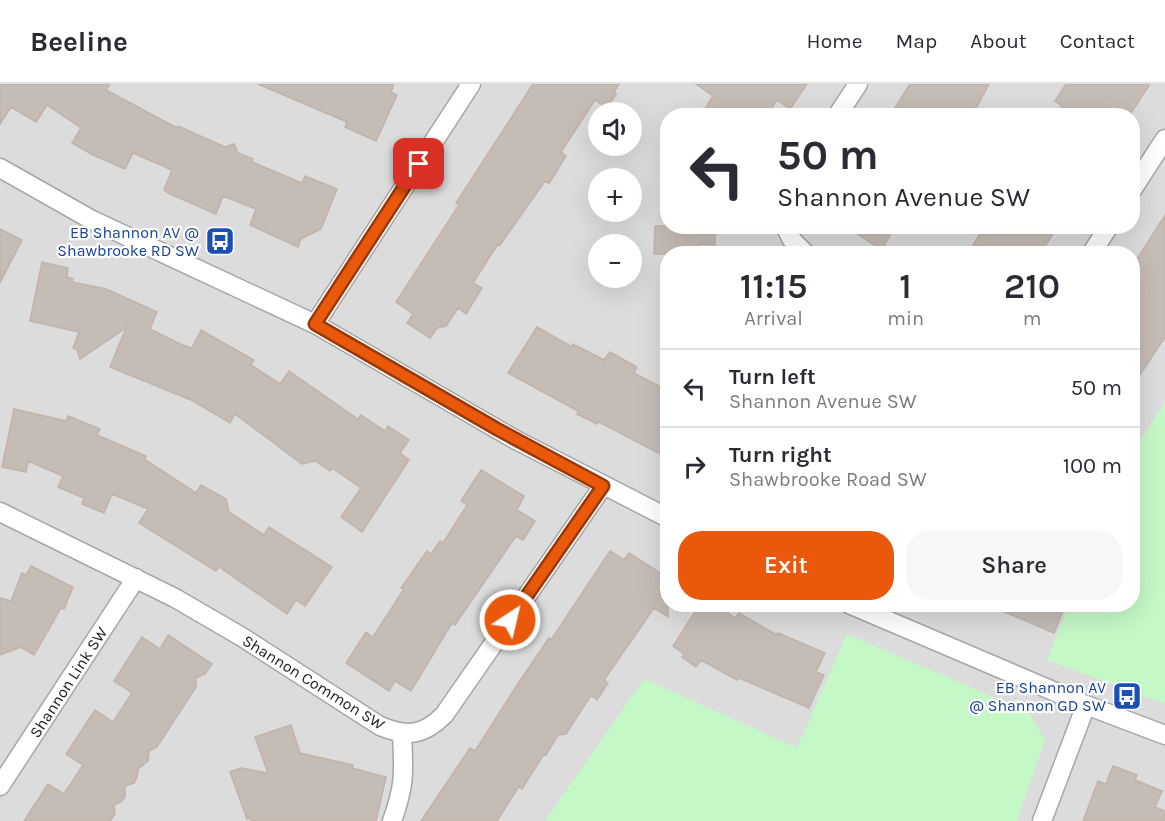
<!DOCTYPE html>
<meta charset="utf-8">
<style>
body{margin:0;font-family:Karla,sans-serif;background:#f7f7f7;color:#2b2b33;height:100vh;display:flex;flex-direction:column;font-size:22px;white-space:nowrap}
*{box-sizing:border-box;margin:0}
p{font-size:20px;color:#7c7c81}
.icon{flex:none;width:33px;height:33px;fill:none;stroke:currentColor;stroke-width:2;stroke-linecap:round;stroke-linejoin:round}
.map{position:relative;flex:1;overflow:hidden}
.drawer{position:absolute;left:660px;top:162px;width:480px;height:366px;display:flex;flex-direction:column;background:#fff;border-radius:24px;box-shadow:0 6px 24px #0002}
.drawer>*{flex:none}
.hud{position:absolute;left:660px;top:24px;width:480px;height:126px;border-radius:24px;box-shadow:0 6px 24px #0002;background:#fff;color:#2b2b33;overflow:hidden}
.buttons{position:absolute;left:588px;top:18px;display:grid;gap:12px}
.buttons a{display:grid;place-items:center;width:54px;height:54px;border-radius:50%;background:#fff;box-shadow:0 6px 24px #0002;font-size:30px}
.pin{position:absolute;display:grid;place-items:center;width:51px;height:51px;color:#fff;margin:-26px;border-radius:12px;box-shadow:0 3px 9px #0006}
.me{position:absolute;width:66px;margin:-33px;rotate:35deg;stroke-linejoin:round;filter:drop-shadow(0 0 4px #0008)}
.turn{display:flex;align-items:center;gap:21px;height:126px;padding:0 18px;font-size:27px}
.turn .icon{width:78px;height:78px;stroke-width:2.5}
.turn b{display:block;font-size:42px;line-height:51px}
.eta{display:flex;justify-content:space-evenly;align-items:center;height:102px;text-align:center}
.eta b{font-size:36px;font-weight:600;line-height:42px}
.button{display:flex;gap:12px;margin-top:auto;padding:12px 18px}
.button a{flex:1;height:69px;border-radius:24px;background:#ea580c;color:#fff;font-size:24px;font-weight:600;line-height:69px;text-align:center}
.button a+a{background:#f7f7f7;color:#2b2b33}
ul{padding:0;list-style:none}
li{display:flex;align-items:center;gap:18px;height:78px;padding:0 18px;border-top:2px solid #e1e1e2}
li div{flex:1}
li b{display:block;font-size:22px}
li em{font-style:normal}
header{display:flex;align-items:center;gap:36px;box-sizing:border-box;height:84px;padding:0 30px;background:#fff;border-bottom:2px solid #e1e1e2}
header strong{font-size:28px}
nav{display:flex;gap:33px;margin-inline-start:auto;font-size:21px}
.map>svg:first-child{display:block}
.residential{fill:#dddcdc;fill-rule:evenodd}
.park{fill:#c4f8c7}
.building{fill:#c4bcb5;stroke:#c1b3a8;stroke-width:1.5}
.lines{fill:none;stroke-linecap:round;stroke-linejoin:round}
.street-casing{stroke:#a6a6a6;stroke-width:21}
.street{stroke:#fff;stroke-width:18}
.route-casing{stroke:#983908;stroke-width:15}
.route{stroke:#ea580c;stroke-width:10}
.labels{text-anchor:middle;stroke-width:4.5;stroke-linejoin:round;paint-order:stroke}
.transit-label{font-size:16px;fill:#164399;stroke:#fff;text-anchor:end}
.street-label{font-size:16px;fill:#1f1f1f;stroke:#fff}
</style>
<header>
<strong>Beeline</strong>
<nav><a>Home</a><a>Map</a><a>About</a><a>Contact</a></nav>
</header>
<div class="map">
<svg width="1165" height="737" viewBox="0 0 1165 737">
<rect width="100%" height="100%" fill="#efece5"/>
<path class="residential" d="M0,0h1165v737h-1165zM598,28h34v34h-34zM668,32h464v110h-464zM598,94h34v34h-34zM598,160h34v34h-34zM668,170h464v350h-464z"/>
<path class="park" d="M1165,317v303l-118,-44 22,-55 63,-1 1,-151z
M847,550l181,78 17,28 -28,81h-472l99,-142 153,69z"/>
<path class="building" d="M0,0h110l-4,6 71,38 1,-2 47,21 9,-3 4,9 15,6 -1,3 50,21 3,-7 32,13 -16,40 -20,10 -3,8 -48,-22 6,-16 -33,-13 -7,18 -46,-20 -6,-4 8,-20 -39,-17 -8,16 -32,-14 -21,-12 9,-15 -34,-23 -11,17 -25,-15 -11,17z
M258,0h136l-3,8 6,3 -21,46 -31,-14 2,-5z
M533,0h86l-5,8 2,2 -9,14 -12,-8 -34,52 5,4 -17,28 -4,-3 -45,64 -2,-1 -25,39 9,5 -16,26 -8,-6 -12,18 -9,2 -7,10 -23,-15 6,-9 -17,-12 63,-97 -3,-2z
M696,0h111l-17,25 -13,-9 -11,16h-52l-9,-7 8,-13z
M910,0h79l-17,32h-82z
M1066,0h84l-21,32h-73l6,-10 -7,-5z
M1165,131v122l-33,50v-120z
M655,142h61l-1,19 -15,-1 -1,10h-45z
M845,142h50l-13,24z
M985,142h73l-18,28h-54l-13,-9z
M0,145l22,11 -22,43z
M42,178l26,6 -1,9 6,2 -1,3 34,7 51,23 -7,17 30,15 12,4 9,-18 53,30 -3,5 29,19 9,-13 69,48 3,-4 24,16 3,-5 21,14 -9,13 9,7 -47,72 -21,-15 20,-29 -29,-20 -2,3 -15,-10 -13,3 -67,-50 -5,9 -42,-25v1l-78,-32 16,-39 -46,31 -3,-9 -4,-2 6,-16 -49,-11z
M537,243l35,20 1,-3 31,16 6,-8 27,15 -3,6 34,18v67l-69,-36 -2,2 -20,-10 1,-3 -70,-38z
M14,325l52,12 2,-5 32,13 -3,6 49,21 -2,3 52,34 5,-8 25,14 3,13 35,23 5,-8 63,40 -27,39 -9,-6 -9,14 -68,-47 -3,4 -77,-48 9,-14 -36,-15 -8,19 -22,-9 2,-6 -26,-11 5,-11 -35,-15 -2,11 -24,-5z
M481,386l43,26 -7,14 18,11 -12,19 -7,-4 -61,89 -3,-2 -41,68 -16,-10 -6,10 -43,-28 20,-31 7,5 31,-48 -3,-1 26,-37 4,3 9,-13 3,2 24,-38 -6,-4z
M610,467l14,9 5,-7 39,25v39l-14,-9 -50,72 4,3 -11,17 -6,-5 -25,39 -8,1 -12,20 -2,-1 -22,35 -3,-3 -22,35h-76l49,-73 5,3 44,-69 30,-44 2,2z
M31,482l42,21 -9,22 -3,-1 -27,47 -13,-8 -21,8v-57l11,3 11,-28 4,2z
M700,520h16l19,14 4,-5 38,22 1,-2 47,20 -9,19 8,3 -15,33 -70,-30 -2,2 -36,-20 -5,7 -14,-10 2,-3 -11,-8z
M986,520h80l-12,29z
M168,551l44,29 -7,10 -9,4v9l-39,60 -8,4 -1,10 -10,8 -1,8 -3,6 -9,3v11l-4,5 -7,3 1,9 -5,7h-86l24,-37 16,10 19,-29 -17,-11 29,-44 18,12 19,-29 -18,-12 28,-44 18,12z
M291,641l9,28 53,12 -1,3 34,9 -10,44h-125l-1,-3 -3,1 -17,-47 11,-4 27,5 -13,-36z
M1113,682l24,9 -2,5 27,11 -7,16 10,4v10h-82l15,-40 8,3z"/>
<g class="lines">
<g class="street-casing">
<path id="street" d="M837,32l21,-32
M0,84l92,52 223,104 201,116 152,78
M1132,106l33,-51
M785,142l7,14 14,14
M1091,170l18,-28
M315,240l156,-240
M0,428l175,86 67,39 138,89c27,11 43,10 64,-11l159,-229
M849,520l237,101 79,30
M0,702l136,-208
M392,737c13,-36 12,-49 10,-87
M1042,737l44,-116"/>
</g>
<use href="#street" class="street"/>
</g>
<g class="lines">
<g class="route-casing">
<path id="route" d="M419,80l-104,160 182,105 106,57 -93,134"/>
</g>
<use href="#route" class="route"/>
</g>
<defs>
<g id="bus-square" transform="scale(1.5)"><rect x="-9" y="-9" width="18" height="18" rx="4" fill="#1a4fb4" stroke="#fff"/><path d="M-5-6H5V4H4V6H2V4H-2V6H-4V4H-5ZM-3.5-4V0h7V-4ZM-3.5 1.2v1.5H-2V1.2ZM2 1.2v1.5H3.5V1.2Z" fill="#fff"/></g>
</defs>
<g fill-rule="evenodd">
<use href="#bus-square" x="220" y="157"/>
<use href="#bus-square" x="1127" y="612"/>
</g>
<g class="labels">
<g class="transit-label">
<text x="199" y="154">EB Shannon AV @<tspan x="199" dy="18">Shawbrooke RD SW</tspan></text>
<text x="1106" y="609">EB Shannon AV<tspan x="1106" dy="18">@ Shannon GD SW</tspan></text>
</g>
<g class="street-label">
<text transform="translate(68 598) rotate(-57)" y="6">Shannon Link SW</text>
<text transform="translate(314 598) rotate(32)" y="6">Shannon Common SW</text>
</g>
</g>
</svg>
<div class="buttons">
<a><svg class="icon" aria-label="sound" viewBox="0 0 24 24"><path d="M4 9h4l5-4v14l-5-4H4zM17 9q2 3 0 6"/></svg></a>
<a>+</a>
<a>−</a>
</div>
<div class="pin" style="left:419px;top:80px;background:#d93025"><svg class="icon" aria-label="arrive" viewBox="0 0 24 24"><path d="M6 21V4h12l-3 4 3 4H6"/></svg></div>
<svg class="me" style="left:510px;top:536px" viewBox="-20 -20 40 40"><circle r="17" fill="#ea580c" stroke="#fff" stroke-width="3"/><path d="M0-11L8 9 0 5-8 9z" fill="#fff"/></svg>
<div class="hud">
<div class="turn"><svg class="icon" aria-label="left" viewBox="0 0 24 24"><path d="M17 20v-9H6M10 6l-5 5 5 5"/></svg><div><b>50 m</b>Shannon Avenue SW</div></div>
</div>
<section class="drawer">
<div class="eta">
<div><b>11:15</b><p>Arrival</p></div>
<div><b>1</b><p>min</p></div>
<div><b>210</b><p>m</p></div>
</div>
<ul>
<li><svg class="icon" aria-label="left" viewBox="0 0 24 24"><path d="M17 20v-9H6M10 6l-5 5 5 5"/></svg><div><b>Turn left</b><p>Shannon Avenue SW</p></div><em>50 m</em></li>
<li><svg class="icon" aria-label="right" viewBox="0 0 24 24"><path d="M7 20v-9h11M14 6l5 5-5 5"/></svg><div><b>Turn right</b><p>Shawbrooke Road SW</p></div><em>100 m</em></li>
</ul>
<div class="button"><a>Exit</a><a>Share</a></div>
</section>
</div>
